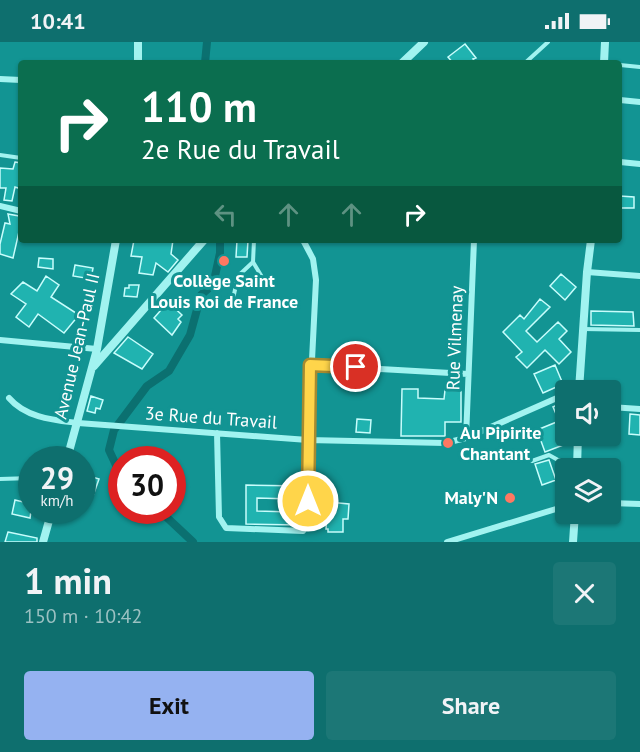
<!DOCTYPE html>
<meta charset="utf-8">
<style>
body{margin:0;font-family:"PT Sans",sans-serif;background:#1c7776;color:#f1f3f6;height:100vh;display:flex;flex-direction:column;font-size:22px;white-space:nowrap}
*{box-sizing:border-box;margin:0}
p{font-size:20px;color:#9bc1c2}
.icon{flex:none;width:33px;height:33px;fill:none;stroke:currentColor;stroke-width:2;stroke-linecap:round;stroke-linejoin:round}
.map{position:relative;height:500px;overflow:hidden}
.details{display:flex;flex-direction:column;background:#0e6f6e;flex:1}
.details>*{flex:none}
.guide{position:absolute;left:18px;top:18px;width:604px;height:183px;border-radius:6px;box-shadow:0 2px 4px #0004;background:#0b6e4f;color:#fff;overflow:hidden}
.buttons{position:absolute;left:555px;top:338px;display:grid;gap:12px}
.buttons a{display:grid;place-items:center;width:66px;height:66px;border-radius:6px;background:#0e6f6e;box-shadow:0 2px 4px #0004;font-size:30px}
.speed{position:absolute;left:18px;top:404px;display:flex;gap:12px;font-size:30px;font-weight:700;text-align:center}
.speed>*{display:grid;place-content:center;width:78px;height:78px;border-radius:50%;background:#0e6f6e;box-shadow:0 2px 4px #0004;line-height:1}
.speed small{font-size:15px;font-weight:400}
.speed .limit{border:9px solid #d22;background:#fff;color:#111}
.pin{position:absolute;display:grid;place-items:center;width:51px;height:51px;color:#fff;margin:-26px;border:3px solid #fff;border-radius:50%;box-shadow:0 2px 6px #0007}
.me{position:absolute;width:66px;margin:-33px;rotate:0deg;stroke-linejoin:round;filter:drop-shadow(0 0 4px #0008)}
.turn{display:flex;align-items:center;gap:21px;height:126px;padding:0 24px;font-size:27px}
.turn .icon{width:78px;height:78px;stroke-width:2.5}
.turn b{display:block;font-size:42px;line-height:51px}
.lanes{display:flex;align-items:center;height:57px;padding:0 24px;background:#0003;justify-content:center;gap:30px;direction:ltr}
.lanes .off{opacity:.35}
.round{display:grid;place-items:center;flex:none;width:63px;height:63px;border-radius:6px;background:#1c7776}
.headline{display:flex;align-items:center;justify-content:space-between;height:102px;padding:0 24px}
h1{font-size:36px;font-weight:700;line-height:45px}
.cta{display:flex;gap:12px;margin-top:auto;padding:12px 24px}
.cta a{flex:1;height:69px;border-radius:6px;background:#95b2f1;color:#111;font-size:24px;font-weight:700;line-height:69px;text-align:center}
.cta a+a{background:#1c7776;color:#f1f3f6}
.status{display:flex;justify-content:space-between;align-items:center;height:42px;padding:0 30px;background:#0e6f6e;direction:ltr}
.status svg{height:16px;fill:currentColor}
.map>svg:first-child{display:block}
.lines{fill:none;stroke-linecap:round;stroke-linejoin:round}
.canal{stroke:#0b7070;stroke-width:8}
.building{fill:#20b3b0;stroke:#c8fdfc;stroke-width:1.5;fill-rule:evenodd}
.service{stroke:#a1f3f0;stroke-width:4}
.minor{stroke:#a1f3f0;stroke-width:6}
.tertiary{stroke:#a1f3f0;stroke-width:8}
.route-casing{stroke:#a68a30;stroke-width:15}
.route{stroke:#ffd54a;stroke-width:10}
.poi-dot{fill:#ff7862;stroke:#129493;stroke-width:2}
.labels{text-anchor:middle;stroke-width:6;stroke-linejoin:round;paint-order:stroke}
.poi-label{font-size:18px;font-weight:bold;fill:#fff;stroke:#129493}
.street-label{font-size:18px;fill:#fff;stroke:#129493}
</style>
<div class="status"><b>10:41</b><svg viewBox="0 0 49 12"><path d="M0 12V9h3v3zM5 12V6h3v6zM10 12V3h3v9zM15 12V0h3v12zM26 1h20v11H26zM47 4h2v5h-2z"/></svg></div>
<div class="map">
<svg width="640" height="500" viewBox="0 0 640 500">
<rect width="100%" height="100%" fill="#129493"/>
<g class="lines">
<path class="canal" d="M205,21l2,-21
M122,436l-13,-28 5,-20 33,-44 22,-15 21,-36 11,-40 8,-7 6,-12 5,-23v-13
M159,468l34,32"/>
</g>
<path class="building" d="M465,2l11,14 -3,1 3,4h-23l-5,-6z
M15,120l6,1v26l-6,-2 -3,14 -8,-1 2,-12h-6v-20l13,1z
M620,154l14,1v11h-14z
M8,172l11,2 2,7 -8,35 -13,-4v-10l5,-21 5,1z
M134,198h39l-2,14 7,6 -10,12 -12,-9 -3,12 -14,-2 3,-16 -11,-1z
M237,198h11l-1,17h-11z
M39,216l14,1v10l-15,-2z
M75,223l18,3 -2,11 -18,-3z
M561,232l15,13 -11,13 -15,-14z
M46,234l13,9 -8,12 28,18 -15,18 -26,-19 -9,13 -13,-10 10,-13 -15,-10 12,-12 14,9z
M129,243h10l-2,12 -13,-1 1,-8h4z
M540,257l10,8 -24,24 11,11 21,-20 9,9 -8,8 12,13 -12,12 -14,-14 -18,18 -11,-11 6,-5 -19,-20 17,-17 4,4z
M168,260l14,13 -4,4 3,3 -9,13 -18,-17z
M591,269l42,1 1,14 -43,-1z
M128,295l25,17 -11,15 -28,-16z
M555,323l8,19 -20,9 -9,-19z
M402,347h16v9l26,1 1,-9 16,1v31h-16v14h-44z
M91,354l12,4 -3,9 -4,-1 -1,5 -8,-2z
M566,359v34h4l1,7 -26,10 -8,-22 22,-9 -6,-14z
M630,372l10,1v20l-11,-1z
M357,377l14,1 -1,13 -14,-1z
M549,418l7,20 -14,5 -7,-21z
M82,432l17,5 -6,17 -11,-4z
M246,443l56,1v37l-1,2 -55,-1zM257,456l35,1v13l-35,-1z
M15,458l17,4 -2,14 -18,-4z
M328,460l21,2 -1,15h-5v13h-15v-3h-2z
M8,490l29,6v4h-32z"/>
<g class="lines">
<path class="service" d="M525,21l23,-21
M620,23l20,2
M0,113l21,3
M254,198l-1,22 12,20
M233,257l5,-23 15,-14
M583,287l57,1
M532,419l17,-6 9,5h19
M0,437l32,-1"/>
<path class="minor" d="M0,37l21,1
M620,58l20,2
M620,120l20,2
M0,164l21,5
M587,230l53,4
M0,298l97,9
M310,323l158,9
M9,356c17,20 45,22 69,25l230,17 137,3 21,-5 100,-44
M610,365l30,2
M217,391l2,84 7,11 77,3 5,-7v-84l8,-160 -3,-21 -10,-19
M466,396l8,-198
M610,461l30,1
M447,500l119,-36"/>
<path class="tertiary" d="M138,21v-21
M402,21l22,-21
M604,21l1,-21
M94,324l110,-126
M579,348l8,-118 4,-32
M67,417l30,-110 19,-109
M577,426l1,-33
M43,500l9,-32
M573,500l2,-29"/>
</g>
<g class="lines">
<g class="route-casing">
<path id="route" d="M308,459l2,-136 46,2"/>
</g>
<use href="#route" class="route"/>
</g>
<g class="poi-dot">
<circle cx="224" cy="219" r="6"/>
<circle cx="448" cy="401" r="6"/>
<circle cx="510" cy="456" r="6"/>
</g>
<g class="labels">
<g class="poi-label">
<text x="224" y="245">Collège Saint<tspan x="224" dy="21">Louis Roi de France</tspan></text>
<text x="460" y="397" text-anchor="start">Au Pipirite<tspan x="460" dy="21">Chantant</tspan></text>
<text x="498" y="462" text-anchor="end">Maly'N</text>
</g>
<g class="street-label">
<text transform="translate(455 296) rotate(-88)" y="6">Rue Vilmenay</text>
<text transform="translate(77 304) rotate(-77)" y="6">Avenue Jean-Paul II</text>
<text transform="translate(211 376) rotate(4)" y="6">3e Rue du Travail</text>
</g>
</g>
</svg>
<div class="buttons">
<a><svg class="icon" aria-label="sound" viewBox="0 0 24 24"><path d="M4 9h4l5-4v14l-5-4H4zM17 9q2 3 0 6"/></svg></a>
<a><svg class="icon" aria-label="layers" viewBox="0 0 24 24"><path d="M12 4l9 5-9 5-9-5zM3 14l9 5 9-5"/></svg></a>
</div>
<div class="speed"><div>29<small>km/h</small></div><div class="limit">30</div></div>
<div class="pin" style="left:356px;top:325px;background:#d93025"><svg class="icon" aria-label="arrive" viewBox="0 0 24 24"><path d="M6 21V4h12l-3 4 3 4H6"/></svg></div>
<svg class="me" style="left:308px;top:459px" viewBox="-20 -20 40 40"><circle r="17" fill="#ffd54a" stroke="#fff" stroke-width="3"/><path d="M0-11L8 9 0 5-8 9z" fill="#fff"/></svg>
<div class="guide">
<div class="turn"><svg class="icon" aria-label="right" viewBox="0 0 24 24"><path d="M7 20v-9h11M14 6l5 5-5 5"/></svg><div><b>110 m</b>2e Rue du Travail</div></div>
<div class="lanes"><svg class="icon off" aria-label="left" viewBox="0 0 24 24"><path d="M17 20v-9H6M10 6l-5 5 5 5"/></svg><svg class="icon off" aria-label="ahead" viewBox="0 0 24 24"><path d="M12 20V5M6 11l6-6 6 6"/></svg><svg class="icon off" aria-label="ahead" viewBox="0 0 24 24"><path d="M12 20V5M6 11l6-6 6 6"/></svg><svg class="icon" aria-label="right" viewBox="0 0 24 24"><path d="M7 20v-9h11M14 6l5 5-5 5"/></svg></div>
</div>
</div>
<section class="details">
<div class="headline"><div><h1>1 min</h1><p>150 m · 10:42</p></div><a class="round"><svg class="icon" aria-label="close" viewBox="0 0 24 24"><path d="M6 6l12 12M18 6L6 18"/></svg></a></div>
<div class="cta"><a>Exit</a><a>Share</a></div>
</section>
